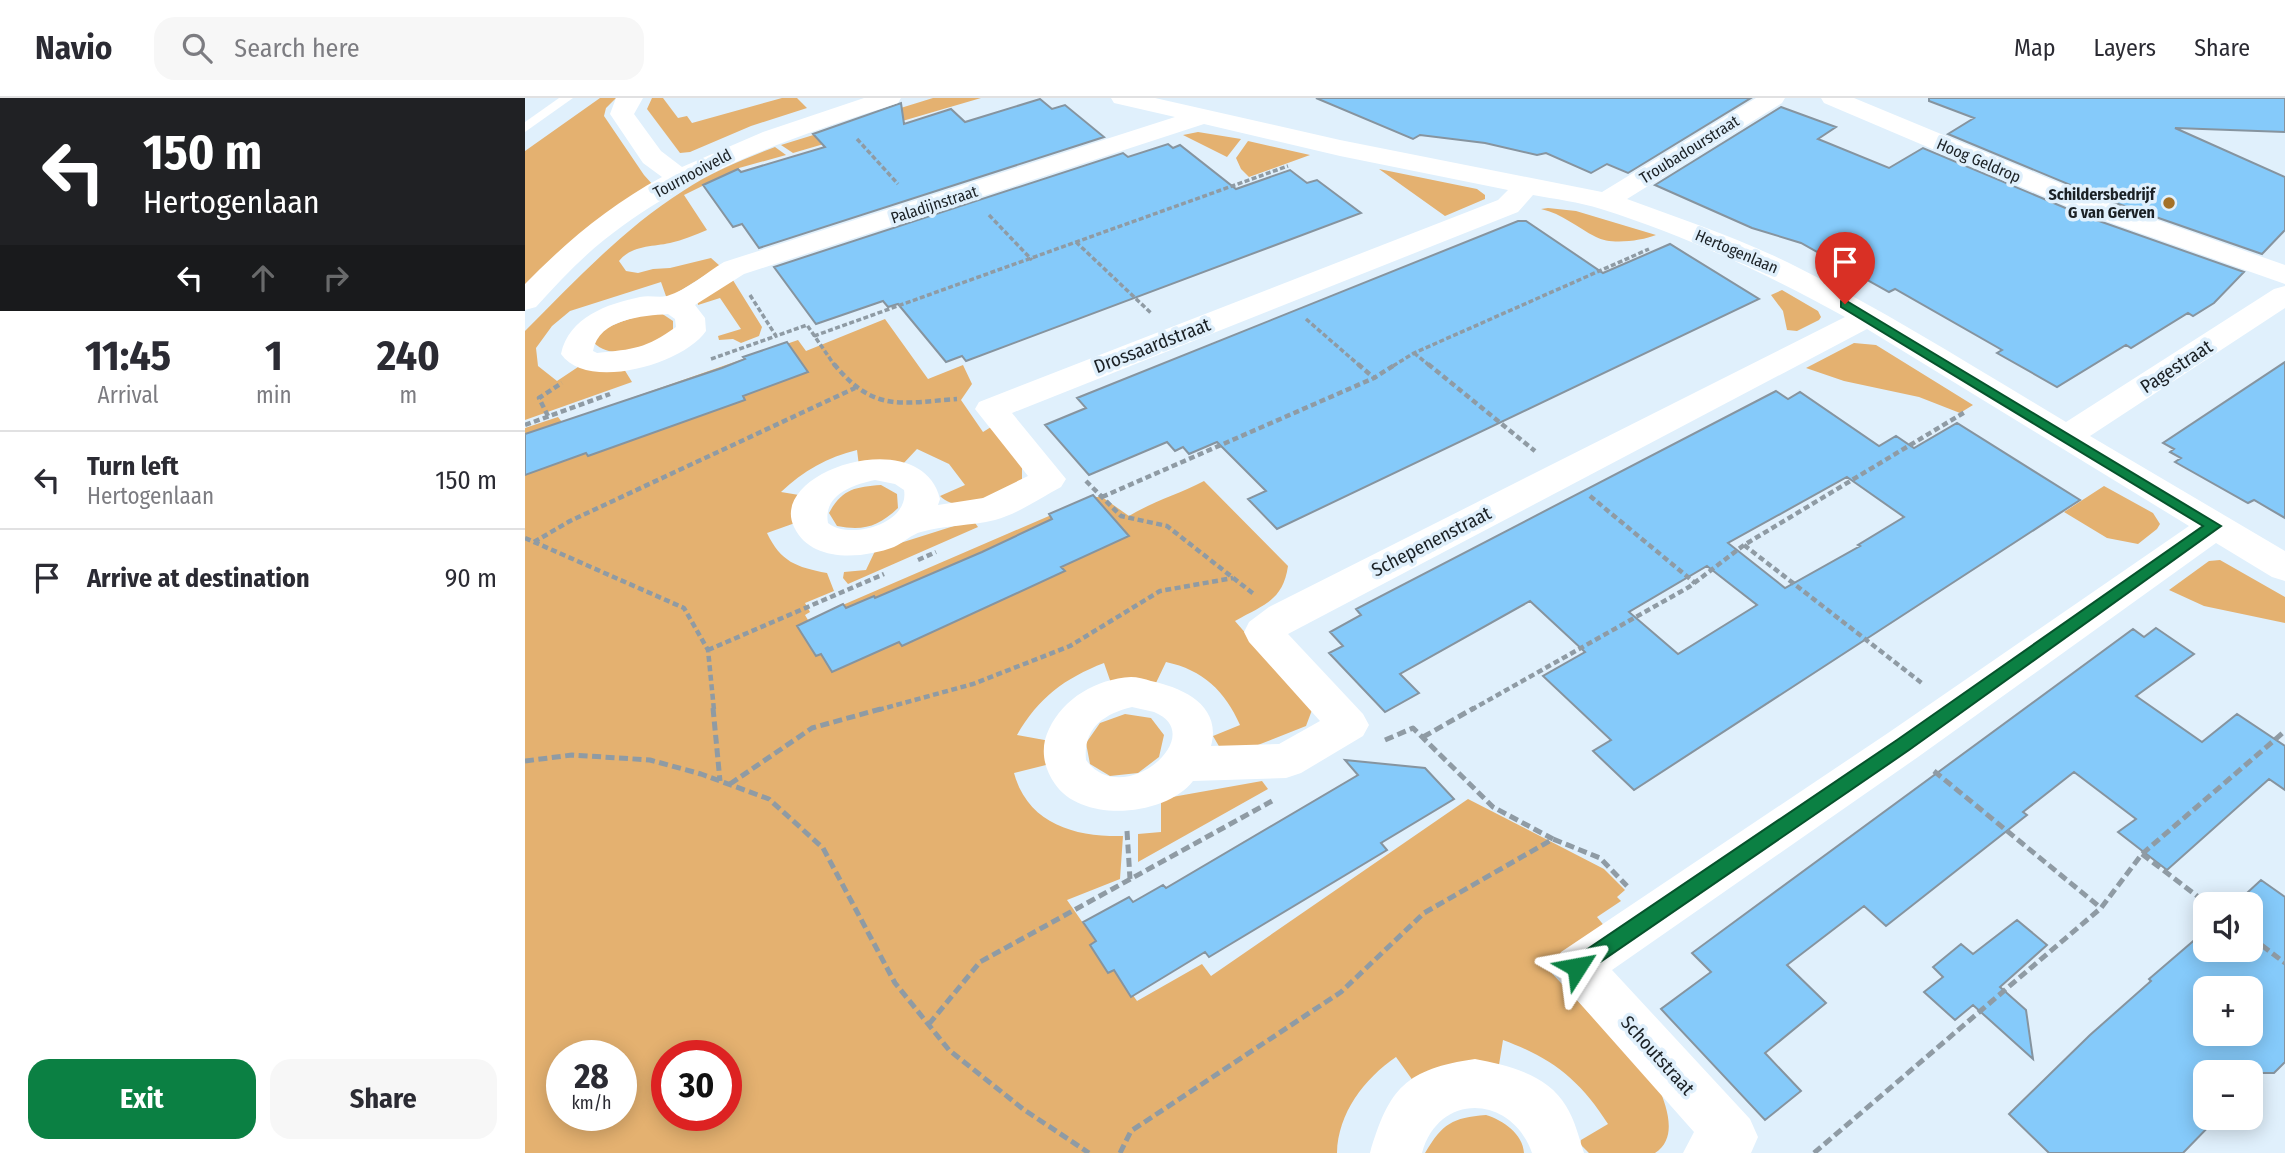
<!DOCTYPE html>
<meta charset="utf-8">
<style>
body{margin:0;font-family:"Fira Sans Condensed",sans-serif;background:#f7f7f7;color:#2b2b33;height:100vh;display:flex;flex-direction:column;font-size:26px;white-space:nowrap}
*{box-sizing:border-box;margin:0}
p{font-size:23px;color:#7c7c81}
.icon{flex:none;width:38px;height:38px;fill:none;stroke:currentColor;stroke-width:2;stroke-linecap:round;stroke-linejoin:round}
.map{position:relative;flex:1;overflow:hidden}
.side{display:flex;flex-direction:column;background:#fff;width:525px}
.side>*{flex:none}
.top-card{background:#202124;color:#fff;overflow:hidden}
.fabs{position:absolute;left:1668px;top:794px;display:grid;gap:14px}
.fabs a{display:grid;place-items:center;width:70px;height:70px;border-radius:14px;background:#fff;box-shadow:0 4px 18px #0003;font-size:35px}
.speed{position:absolute;left:21px;top:942px;display:flex;gap:14px;font-size:35px;font-weight:700;text-align:center}
.speed>*{display:grid;place-content:center;width:91px;height:91px;border-radius:50%;background:#fff;box-shadow:0 4px 18px #0003;line-height:1}
.speed small{font-size:18px;font-weight:400}
.speed .limit{border:10px solid #d22;background:#fff;color:#111}
.pin{position:absolute;display:grid;place-items:center;width:60px;height:60px;color:#fff;margin:-72px -30px;border-radius:50% 50% 50% 0;rotate:-45deg;box-shadow:0 0 7px #0007}
.pin .icon{rotate:45deg}
.me{position:absolute;width:77px;margin:-38px;rotate:56deg;stroke-linejoin:round;filter:drop-shadow(0 0 5px #0008)}
.turn{display:flex;align-items:center;gap:24px;height:147px;padding:0 28px;font-size:32px}
.turn .icon{width:91px;height:91px;stroke-width:2.5}
.turn b{display:block;font-size:49px;line-height:60px}
.lanes{display:flex;align-items:center;height:66px;padding:0 28px;background:#0003;justify-content:center;gap:35px;direction:ltr}
.lanes .off{opacity:.35}
.eta{display:flex;justify-content:space-evenly;align-items:center;height:119px;text-align:center}
.eta b{font-size:42px;font-weight:700;line-height:49px}
.cta{display:flex;gap:14px;margin-top:auto;padding:14px 28px}
.cta a{flex:1;height:80px;border-radius:21px;background:#0b8043;color:#fff;font-size:28px;font-weight:700;line-height:80px;text-align:center}
.cta a+a{background:#f7f7f7;color:#2b2b33}
ul{padding:0;list-style:none}
li{display:flex;align-items:center;gap:21px;height:98px;padding:0 28px;border-top:2px solid #e1e1e2}
li div{flex:1}
li b{display:block;font-size:26px}
li em{font-style:normal}
header{display:flex;align-items:center;gap:42px;box-sizing:border-box;height:98px;padding:0 35px;background:#fff;border-bottom:2px solid #e1e1e2}
header strong{font-size:33px}
nav{display:flex;gap:38px;margin-inline-start:auto;font-size:24px}
.search{width:490px;height:63px;background:#f7f7f7;display:flex;align-items:center;gap:18px;box-sizing:border-box;padding:0 24px;border-radius:21px;color:#7c7c81;font-size:26px}
main{display:flex;flex:1;min-height:0}
.map>svg:first-child{display:block}
.green{fill:#e4b170;fill-rule:evenodd}
.building{fill:#85cafa;stroke:#86949f;stroke-width:2;fill-rule:evenodd}
.lines{fill:none;stroke-linecap:round;stroke-linejoin:round}
.path-far2{stroke:#8f9ba4;stroke-width:3.5;stroke-dasharray:5 2.5;stroke-linecap:butt}
.path-far1{stroke:#8f9ba4;stroke-width:4.5;stroke-dasharray:6 3.5;stroke-linecap:butt}
.path{stroke:#8f9ba4;stroke-width:5;stroke-dasharray:9 4.5;stroke-linecap:butt}
.service{fill:#fff;fill-rule:evenodd}
.minor{fill:#fff;fill-rule:evenodd}
.route{fill:#0b8043;stroke:#07532c;stroke-width:2}
.poi-dot{fill:#a47128;stroke:#e0f0fc;stroke-width:2.5}
.labels{text-anchor:middle;stroke-width:7;stroke-linejoin:round;paint-order:stroke}
.far-street-label{font-size:16px;fill:#1b2125;stroke:#e0f0fc}
.far-poi-label{font-size:16px;font-weight:bold;fill:#1b2125;stroke:#e0f0fc;text-anchor:end}
.street-label{font-size:19px;fill:#1b2125;stroke:#e0f0fc}
</style>
<header>
<strong>Navio</strong>
<div class="search"><svg class="icon" aria-label="search" viewBox="0 0 24 24"><circle cx="10" cy="10" r="6"/><path d="M15 15l6 6"/></svg>Search here</div>
<nav><a>Map</a><a>Layers</a><a>Share</a></nav>
</header>
<main>
<section class="side">
<div class="top-card">
<div class="turn"><svg class="icon" aria-label="left" viewBox="0 0 24 24"><path d="M17 20v-9H6M10 6l-5 5 5 5"/></svg><div><b>150 m</b>Hertogenlaan</div></div>
<div class="lanes"><svg class="icon" aria-label="left" viewBox="0 0 24 24"><path d="M17 20v-9H6M10 6l-5 5 5 5"/></svg><svg class="icon off" aria-label="ahead" viewBox="0 0 24 24"><path d="M12 20V5M6 11l6-6 6 6"/></svg><svg class="icon off" aria-label="right" viewBox="0 0 24 24"><path d="M7 20v-9h11M14 6l5 5-5 5"/></svg></div>
</div>
<div class="eta">
<div><b>11:45</b><p>Arrival</p></div>
<div><b>1</b><p>min</p></div>
<div><b>240</b><p>m</p></div>
</div>
<ul>
<li><svg class="icon" aria-label="left" viewBox="0 0 24 24"><path d="M17 20v-9H6M10 6l-5 5 5 5"/></svg><div><b>Turn left</b><p>Hertogenlaan</p></div><em>150 m</em></li>
<li><svg class="icon" aria-label="arrive" viewBox="0 0 24 24"><path d="M6 21V4h12l-3 4 3 4H6"/></svg><div><b>Arrive at destination</b></div><em>90 m</em></li>
</ul>
<div class="cta"><a>Exit</a><a>Share</a></div>
</section>
<div class="map">
<svg width="1760" height="1055" viewBox="0 0 1760 1055">
<rect width="100%" height="100%" fill="#e0f0fc"/>
<path class="green" d="M75,0h16l-10,10 -2,8 40,59 9,10 -128,107v-141z
M127,0h11l15,20 9,-2 5,7 90,-25h15l10,10 -56,18 -61,26 -10,1 -33,-44z
M408,0h48l-188,55 -12,-8z
M673,34l43,7 -14,18 -44,-22z
M723,43l62,14 -61,22 -8,-8 -5,-11z
M250,49l11,8 -47,13 -55,27 23,35c-12,5 -24,10 -37,13 -18,4 -38,2 -51,18l7,10 12,2 15,-4 17,-1 41,-10 9,8 -53,33 -6,-17 -91,29 -18,15 -16,22 2,18 19,15 21,-14 25,4 21,-2 8,13 -107,38v-89c49,-49 98,-102 158,-140 28,-19 61,-32 92,-44z
M854,71l98,20 8,6v4l-40,17z
M1023,110l28,3 80,24c-15,6 -46,10 -60,2 -20,-10 -33,-23 -55,-28z
M206,179l31,50 -3,9 -18,7 -8,-4 -14,1 -1,-4 23,-7 -21,-31 -22,7 -1,-7z
M1257,192l36,21 3,6 -2,3 -22,11 -10,-1 -4,-19 -12,-16z
M136,215l12,8v9c-21,16 -57,33 -79,13l4,-11c21,-10 40,-18 63,-19z
M360,221l43,60 35,-14 9,19 -11,16 22,32 8,-5 31,39v16c-19,14 -63,34 -82,14l25,-11 -16,-21 -32,-15 -15,16 -43,1 -2,-16c-29,7 -54,21 -76,42l24,4 -10,27 -28,10c14,29 29,34 60,40l7,18 -29,12 5,9 -5,3 3,5 285,-123h9l27,19c25,-15 50,-22 75,-35l84,85c-5,35 -25,39 -53,55l77,89 -6,16 -66,26 -20,-4 -7,-12 27,-11c-15,-34 -37,-55 -74,-63l-11,23 -43,1 -8,-23c-39,15 -66,35 -87,72l33,6 -4,24 -32,8c14,51 61,64 109,63l-3,43 -53,21 70,101 65,-37 9,12 257,-177 136,70 21,21 -8,7 4,4 -24,16 9,11 -59,40 112,120c8,20 19,50 -4,65h-66l-9,-9 1,-4 27,-16c-28,-44 -56,-66 -105,-84l-5,31 -82,14 -20,-28c-32,22 -58,56 -59,96h-812v-725l33,-11 4,5 236,-82 8,11zM37,957h59v60h-59zM142,957h59v60h-59z
M1329,245l22,2 97,60 -13,8 -41,-16 -75,-16 -38,-13z
M356,387l16,9 1,14c-20,19 -35,23 -61,18l-8,-13c13,-24 26,-26 52,-28z
M1579,388l49,27 7,11 -3,5 -19,15 -31,-6 -43,-26z
M448,422l5,7 -130,57 -5,-6 1,-6 22,-2 9,-19z
M1695,462l65,37v26l-81,-17 -35,-16 40,-29z
M600,616l26,4 13,17 -5,22 -21,16 -28,3 -20,-12 -4,-21 14,-20z
M737,683l6,8 -130,73v-28l23,-2v-33z
M961,1017c17,5 37,19 38,38h-99c18,-30 27,-35 61,-38z"/>
<path class="building" d="M791,0h435l-123,75 -21,-9 -16,9 -45,-20 -9,2 -52,-12 -65,-8 -7,4z
M1404,0h356v34l-110,-4 110,49v53l-23,24 -158,-55 -156,-65 26,-16 -45,-17z
M515,1l12,10 13,-4 39,32 -345,111 -17,-24 -9,3 -30,-42 35,-16 3,3 84,-25 -12,-13 88,-31 3,21 47,-15 14,13z
M1256,9l55,20 -18,12 71,29 34,-20 159,67 162,57 -30,31 -21,13 -5,-3 -57,35 -5,-3 -69,42 -60,-34 5,-3 -107,-61 -6,3 -88,-49 -49,-15 -97,-43z
M643,46l5,4 7,-3 56,44 54,-19 17,13 10,-3 44,33 -395,148 -4,-5 -16,6 -48,-58 -10,3 -5,-6 -67,23 -42,-57 349,-114 5,4z
M993,123h8l77,52 67,-29 89,55 -482,230 -29,-30 18,-8 -49,-49 -28,12 -6,-7 -8,4 -8,-9 -78,33 -44,-50 41,-17 -9,-10z
M262,244l21,30 -65,24 2,4 -157,56 -2,-3 -61,22v-41l197,-66 23,-9 -2,-2z
M1760,264v156l-31,-18 -6,3 -73,-41 6,-4 -11,-6 4,-3 -11,-6z
M1251,293l12,8 12,-7 79,54 17,-10 18,12 43,-25 123,77 -446,290 -41,-39 18,-11 -68,-64 42,-24 -55,-51 -130,73 19,19 -34,19 -56,-59 14,-7 -13,-14 31,-17 -5,-6zM1322,379l57,40 -46,28 2,1 -75,42 -57,-45zM1182,468l50,39 -79,49 -49,-42z
M568,397l36,41 -68,31 4,4 -163,75 -3,-4 -67,30 -11,-18 -5,2 -19,-30 46,-22 3,4 28,-12 1,2 107,-46 70,-33 -3,-5z
M1631,530l38,26 -58,42 66,46 35,-28 48,32v44l-16,-11 -102,91 -49,-38 18,-13 -62,-47 -51,40 4,3 -141,111 -22,-20 -77,59 39,38 -61,50 36,38 -36,29 -104,-111 50,-37 -19,-19 441,-324 11,8z
M820,662l80,8 29,31 -73,44 6,7 -178,107 -4,-5 -74,45 -17,-27 -6,3 -18,-28 6,-4 -13,-19 46,-25 4,5 30,-17 3,3 192,-113z
M1736,782l24,17v165l-11,11h-12l-11,11v-11h-46v45h12l-34,35h-134l-40,-39 81,-79 61,-54 -2,-2 56,-48v19h46v-45h-17zM1680,891h46v45h-46z
M1492,822l30,25 -47,42 26,23 7,49 -60,-54 -18,15 -31,-28 19,-15 -10,-10 28,-23 12,10z"/>
<g class="lines">
<path class="path-far2" d="M332,41l41,45
M464,117l43,45
M551,144l75,71
M225,197l26,41 31,-11 28,41
M781,221l54,47
M289,238l474,-170
M889,255l16,13
M186,261l65,-23
M868,268l21,-13 235,-104"/>
<path class="path-far1" d="M309,266c40,49 67,39 123,35
M833,266l16,14
M903,266l107,87
M23,318l-9,-18 23,-15
M0,327l85,-31
M561,383l35,35 46,10 88,69
M1065,398l105,87
M577,399l272,-119 22,-14
M0,440l159,70 24,42 6,60
M9,444l36,-21 285,-133
M1219,447l179,139
M393,462l18,-8
M183,552l176,-76
M353,612l95,-26 97,-38 90,-55 73,-13
M946,612l218,-123 55,-42 221,-133"/>
<path class="path" d="M188,610l7,73
M898,639l51,-29
M860,642l28,-12 80,79 60,32
M0,663l47,-6 78,5 51,14 68,25 54,49 72,135 54,67 74,59 66,44
M1409,673l167,137
M205,686l82,-56 72,-20
M602,733l3,48
M1617,756l67,51
M1726,839l34,26
M404,926l51,-62 292,-161
M595,1055l11,-22 210,-139 83,-79 129,-74 47,19 27,28
M1289,1055l287,-245 41,-54 143,-123"/>
<path class="service" d="M34,0h14l-48,34v-10z"/>
<path class="minor" d="M91,0h27l-9,16 27,37 21,16 81,-35 101,-34h37l-3,5c-104,34 -208,68 -294,137 -25,20 -47,44 -68,67l-11,3v-26c41,-42 85,-79 137,-107l-19,-14 -33,-49z
M586,0h44l185,42 262,52 154,-94h29l-3,5 -155,96c57,21 115,40 170,68 92,46 180,102 269,155l208,-133 11,-3v22l-195,128 195,115v30l-13,-4 -56,-34 -298,214 -306,213 138,149 8,18 -7,16h-68l11,-21 -133,-150 -7,-15 7,-15 327,-219 301,-207 -322,-197 -579,305 75,80 6,11 -6,11 -62,37 -15,5 -93,3c-27,35 -111,43 -138,3 -12,-17 -15,-37 -6,-55 15,-31 47,-50 82,-52 6,0 14,2 20,4 33,7 71,25 60,65l68,-2 41,-23 -71,-79 -5,-10 5,-10 20,-15 576,-290c-78,-43 -158,-81 -244,-108 -22,-7 -46,-10 -68,-14l-15,17 -506,201 54,66 -5,8c-21,11 -43,27 -66,33 -24,6 -50,5 -74,12 -9,2 -18,11 -27,15 -32,12 -83,16 -100,-20 -27,-56 128,-105 146,-28l-2,6 45,-7 45,-22 -53,-67 4,-7 519,-202 10,-10 -168,-34 -136,-32 -460,150 -49,31 10,13 1,13c-22,33 -119,61 -145,23 8,-37 46,-50 79,-57 9,-2 19,1 27,-1 20,-6 39,-23 57,-34l451,-145 -61,-14zM143,216l7,5 1,8c-31,22 -42,22 -79,26l-4,-2c6,-33 50,-35 75,-37zM350,382l20,4 9,6c6,33 -53,51 -76,33 -5,-28 24,-38 47,-43zM607,609c7,2 15,3 22,5 57,23 -32,99 -68,48 -3,-31 17,-46 46,-53z
M1296,0h33l249,103 182,64v19l-202,-71 -259,-110z
M950,961c33,6 73,16 91,47 9,14 13,32 18,47h-52c-20,-58 -93,-62 -110,0h-52c19,-65 36,-84 105,-94z"/>
</g>
<path class="route" d="M1320,202l376,226 -312,224 -325,223 -7,3 -7,-3 -2,-6 2,-6 327,-221 306,-214 -362,-219v-6z"/>
<circle class="poi-dot" cx="1644" cy="105" r="7"/>
<g class="labels">
<g class="far-street-label">
<text transform="translate(1164 51) rotate(-32)" y="6">Troubadourstraat</text>
<text transform="translate(1454 62) rotate(23)" y="6">Hoog Geldrop</text>
<text transform="translate(167 75) rotate(-28)" y="6">Tournooiveld</text>
<text transform="translate(409 106) rotate(-18)" y="6">Paladijnstraat</text>
<text transform="translate(1212 153) rotate(23)" y="6">Hertogenlaan</text>
</g>
<g class="far-poi-label">
<text x="1630" y="102">Schildersbedrijf<tspan x="1630" dy="18">G van Gerven</tspan></text>
</g>
<g class="street-label">
<text transform="translate(627 247) rotate(-21)" y="7">Drossaardstraat</text>
<text transform="translate(1651 268) rotate(-33)" y="7">Pagestraat</text>
<text transform="translate(906 443) rotate(-27)" y="7">Schepenenstraat</text>
<text transform="translate(1133 957) rotate(48)" y="7">Schoutstraat</text>
</g>
</g>
</svg>
<div class="fabs">
<a><svg class="icon" aria-label="sound" viewBox="0 0 24 24"><path d="M4 9h4l5-4v14l-5-4H4zM17 9q2 3 0 6"/></svg></a>
<a>+</a>
<a>−</a>
</div>
<div class="speed"><div>28<small>km/h</small></div><div class="limit">30</div></div>
<div class="pin" style="left:1320px;top:206px;background:#d93025"><svg class="icon" aria-label="arrive" viewBox="0 0 24 24"><path d="M6 21V4h12l-3 4 3 4H6"/></svg></div>
<svg class="me" style="left:1052px;top:869px" viewBox="-20 -20 40 40"><path d="M0-17L14 15 0 8-14 15z" fill="#0b8043" stroke="#fff" stroke-width="4"/></svg>
</div>
</main>
